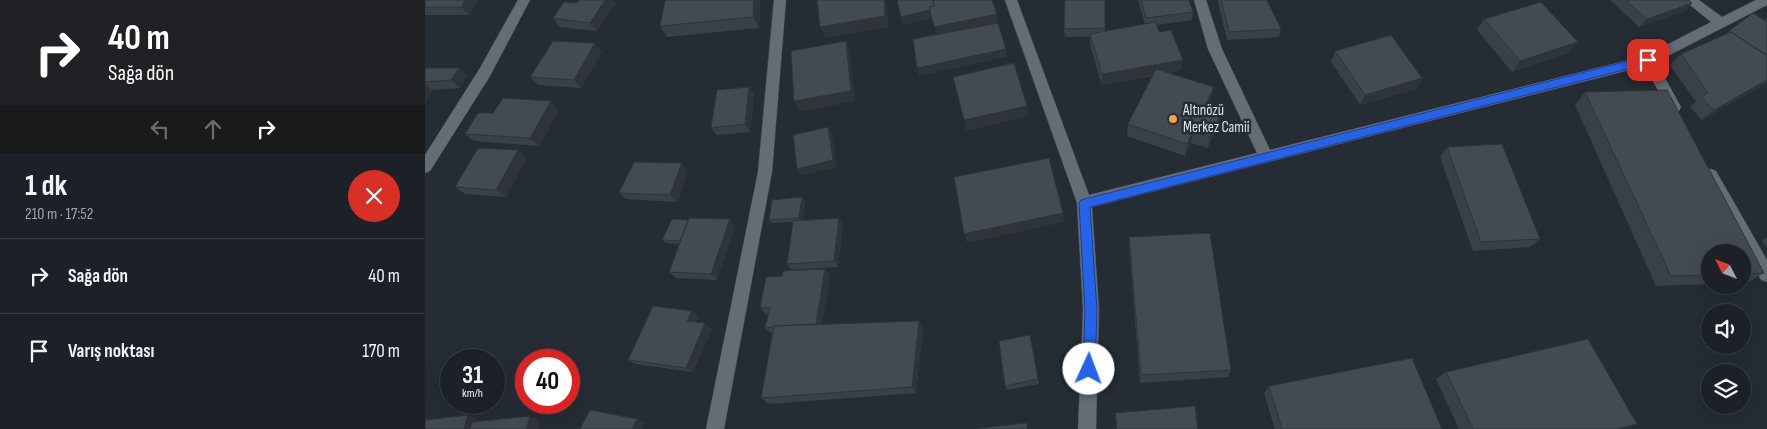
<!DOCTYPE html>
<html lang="tr">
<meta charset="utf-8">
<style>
body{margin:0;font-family:"Sofia Sans Condensed",sans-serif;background:#25292f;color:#f1f3f6;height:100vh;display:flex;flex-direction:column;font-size:19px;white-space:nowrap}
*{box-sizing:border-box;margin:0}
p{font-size:16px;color:#a0a3a7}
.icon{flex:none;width:28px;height:28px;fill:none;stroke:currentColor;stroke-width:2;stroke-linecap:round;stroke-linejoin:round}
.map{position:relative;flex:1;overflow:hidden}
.drawer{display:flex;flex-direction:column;background:#1c2127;width:425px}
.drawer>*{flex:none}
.hud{background:#202124;color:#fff;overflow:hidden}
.needle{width:32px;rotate:312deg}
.controls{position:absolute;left:1276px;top:244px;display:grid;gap:10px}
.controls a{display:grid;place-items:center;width:50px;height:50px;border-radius:50%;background:#1c2127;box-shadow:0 5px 20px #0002,0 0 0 1px #3a3e44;font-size:25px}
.speed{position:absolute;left:15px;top:349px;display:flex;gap:10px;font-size:25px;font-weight:700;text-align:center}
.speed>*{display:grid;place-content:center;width:65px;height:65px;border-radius:50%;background:#1c2127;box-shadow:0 5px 20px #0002,0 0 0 1px #3a3e44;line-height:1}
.speed small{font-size:12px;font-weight:400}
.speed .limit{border:8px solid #d22;background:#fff;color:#111}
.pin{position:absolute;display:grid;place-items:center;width:42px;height:42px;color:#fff;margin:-21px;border-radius:10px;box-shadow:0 2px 8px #0006}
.me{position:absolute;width:55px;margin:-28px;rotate:2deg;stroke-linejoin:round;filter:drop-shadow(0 0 4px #0008)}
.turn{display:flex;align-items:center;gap:18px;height:105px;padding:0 25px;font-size:22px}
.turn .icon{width:65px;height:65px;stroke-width:2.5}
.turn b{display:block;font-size:35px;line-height:42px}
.lanes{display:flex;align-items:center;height:48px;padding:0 25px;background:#0003;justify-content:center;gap:25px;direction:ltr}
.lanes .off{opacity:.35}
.round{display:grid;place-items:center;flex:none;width:52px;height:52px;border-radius:26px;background:#25292f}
.overview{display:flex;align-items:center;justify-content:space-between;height:85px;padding:0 25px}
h1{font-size:30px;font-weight:700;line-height:38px}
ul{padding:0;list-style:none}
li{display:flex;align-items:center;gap:15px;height:75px;padding:0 25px;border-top:1px solid #3a3e44}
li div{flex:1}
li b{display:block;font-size:19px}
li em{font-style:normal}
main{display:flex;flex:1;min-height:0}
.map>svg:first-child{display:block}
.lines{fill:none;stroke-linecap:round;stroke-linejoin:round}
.minor-casing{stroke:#40474c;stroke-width:1}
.minor{fill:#646c75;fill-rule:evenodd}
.wall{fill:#3a4047}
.shaded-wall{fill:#2f3439}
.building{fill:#434a52;stroke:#2f3439}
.route{fill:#2563eb;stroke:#184099}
.poi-dot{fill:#f2a541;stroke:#252c34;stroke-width:2}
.labels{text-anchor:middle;stroke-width:5;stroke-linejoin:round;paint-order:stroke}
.poi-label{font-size:15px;fill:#dfe4e9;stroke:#252c34;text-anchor:start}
</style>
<main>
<section class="drawer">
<div class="hud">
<div class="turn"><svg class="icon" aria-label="right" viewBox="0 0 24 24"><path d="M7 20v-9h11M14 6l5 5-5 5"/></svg><div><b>40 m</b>Sağa dön</div></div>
<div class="lanes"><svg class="icon off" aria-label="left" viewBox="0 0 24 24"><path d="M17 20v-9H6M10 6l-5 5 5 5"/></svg><svg class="icon off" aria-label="ahead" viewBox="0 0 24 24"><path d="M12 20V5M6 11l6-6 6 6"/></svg><svg class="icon" aria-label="right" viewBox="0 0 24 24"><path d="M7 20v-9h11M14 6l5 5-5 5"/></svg></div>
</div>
<div class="overview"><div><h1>1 dk</h1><p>210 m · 17:52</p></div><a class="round" style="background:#d93025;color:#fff"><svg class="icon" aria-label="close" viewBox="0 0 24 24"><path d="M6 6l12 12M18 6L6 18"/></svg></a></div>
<ul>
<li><svg class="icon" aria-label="right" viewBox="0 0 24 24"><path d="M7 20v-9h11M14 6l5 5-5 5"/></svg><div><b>Sağa dön</b></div><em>40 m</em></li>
<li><svg class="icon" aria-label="arrive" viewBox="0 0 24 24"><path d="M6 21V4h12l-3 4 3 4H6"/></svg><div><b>Varış noktası</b></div><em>170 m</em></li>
</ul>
</section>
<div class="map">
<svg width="1342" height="429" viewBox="0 0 1342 429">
<rect width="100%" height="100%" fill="#252c34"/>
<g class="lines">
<g class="minor-casing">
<path id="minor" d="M93,0h12l-40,76 -60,95 -5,2v-18l55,-87z
M349,0h12l-14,172 -48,257h-18l52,-257z
M580,0h12l72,195 168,-42 -49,-104 -14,-49h12l16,49 48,101 375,-94 66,-34 -27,-22h15l23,17 34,-17h11v5l-111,57 25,45 -2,4 -5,1 -5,-1 -24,-45 -553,141 7,103 -3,119h-18l5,-119 -6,-107z
M1286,169l5,2 51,89v22l-6,-2 -55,-101 -2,-4 2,-4z"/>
</g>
<use href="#minor" class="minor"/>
</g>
<path class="wall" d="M0,0h53l-9,15h-44z
M240,0h95l-1,28 -92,9 -7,-11z
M680,0v31l40,-7 -7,-24h51l4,12 -1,8 -35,5 2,7 24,28 -2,10 -12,3 42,26 -2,6 13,5 -3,12 -11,26 -17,-5 -6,13 -58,-20 1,-12 24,-48 -50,9 -12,-40v-8h-25l-1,-8z
M793,0h49l14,29 -2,8 -52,3 -9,-38z
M1185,0h79l3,3 -7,8 -46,16z
M152,3h39l-19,28 -37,-4 -7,-9z
M1342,18v65l-65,37 -12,-13 6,-5 -26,-37 11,-11 45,-20 3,-3 35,-11z
M1059,19l85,34 -57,19 -35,-42z
M910,51l87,27 -6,11 -56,16 -29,-43z
M177,52l-21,36 -43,-3 -8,-8z
M0,68h34l8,8 -7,12 -28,2 -7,13z
M324,87l5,7 -4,38 -33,3 -6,-7z
M1160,92l179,181 -17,10h-4v-31h-33v32l-54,2 -81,-181z
M134,109l-20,37 -65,-5 -9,-7 28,-21z
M1022,147l93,92 -10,8 -57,4 -33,-94z
M93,150l9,8 -21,39 -41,-3 -10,-7z
M263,171l-11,31 -51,-3 -7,-6z
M380,201l-3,19 41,4 -5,43 -46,3 -5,-6 6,-42 -21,1 -3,-3z
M310,226l-18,54 -41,-2 -7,-6 10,-28 -13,-1 -4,-3z
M704,237l102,133 -3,7 -88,6 -11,-136z
M1342,237v12l-5,-9z
M400,269l5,6 -8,49 101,4 -7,65 -147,11 -8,-6 11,-65h-1l-6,-5 3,-15 -2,1 -6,-6 22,-32z
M274,316l-3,6 16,7 -19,43 -57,-8 -8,-4z
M605,335l9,49 -32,6 -2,-4z
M1021,372l178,57h-165l-23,-50z
M844,386l173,43h-167l-11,-36z"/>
<path class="shaded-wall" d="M40,0h13l-9,15 -8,-8z
M180,0h8l3,3 -19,28 -7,-8z
M329,0h6l-1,28 -6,-11z
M459,0h2l3,27 -64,11 -5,-11z
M1267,3l-7,8 -46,16 8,-8z
M510,9l2,8 -34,8 -2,-8z
M572,14l1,11 -61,14 -3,-12z
M421,41l4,11 5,49 -55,11 -6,-11z
M1153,42l-9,11 -57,19 8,-11z
M170,43l7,9 -21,36 -7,-8z
M581,49l1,8 -88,19 -2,-8z
M758,60l-2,10 -79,15v-11z
M34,68l8,8 -7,12 -9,-8z
M997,78l-6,11 -56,16 5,-10z
M1342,80v3l-65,37 12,-10z
M0,84l7,6 -7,13z
M324,87l5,7 -4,38 -5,-8z
M789,87l-3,12 -8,17 3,-12z
M126,101l8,8 -20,37 -9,-8z
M602,106l2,10 -63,15 -2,-11z
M797,110l-3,12 -11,26 2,-11z
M403,127l4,7 5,33 -36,9 -4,-7z
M768,131l-2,12 -6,13 2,-12z
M93,150l9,8 -21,39 -10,-7z
M257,163l6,8 -11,31 -7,-7z
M377,197l3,4 -3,20 -3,-3z
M638,213l1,9 -97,21 -3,-9z
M414,218l4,6 -5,43 -4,-6z
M305,219l5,7 -18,54 -6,-6z
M400,269l5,6 -9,56 -5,-5z
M267,311l7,5 -5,11 -7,-6z
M494,321l4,7 -7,65 -4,-6z
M280,323l7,6 -19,43 -7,-4z
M43,415l12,5 -3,9h-13z
M105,416l10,4 -2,9h-12z
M212,419l8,4 -3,6h-10z
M1212,424l-13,5h-8z"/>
<path class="building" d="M0,0h40l-4,7h-36z
M154,0h26l-15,23 -37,-5 11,-16 13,1z
M240,0h89l-1,17 -93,9z
M392,0h67l1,16 -65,11z
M472,0h36l1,6 -5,1 1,3 -29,7z
M508,0h59l5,14 -63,13 -5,-20 5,-1z
M640,0h40v28l-41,1z
M716,0h48l4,12 -47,6z
M796,0h46l14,29 -52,3z
M1201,0h63l3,3 -45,16z
M1116,2l37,40 -58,19 -36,-42z
M1328,13l14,9v33l-38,-24z
M731,22l3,10 12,-2 12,30 -81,14 -12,-40z
M573,23l8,26 -89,19 -4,-29z
M1306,32l36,24v24l-53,30 -13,-13 7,-4 -27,-39z
M966,35l31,43 -57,17 -30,-44z
M128,41l42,2 -21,37 -44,-3z
M421,41l5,50 -57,10 -3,-50z
M589,63l13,43 -63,14 -11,-43z
M0,68h34l-8,12 -26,2z
M731,69l58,18 -8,17 16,6 -12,27 -17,-6 -6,13 -59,-20z
M324,87l-4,37 -34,4 6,-38z
M1242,90l97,183 -21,1v-22h-33v23l-39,1 -86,-184z
M78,98l48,3 -21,37 -65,-4 13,-21h15z
M403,127l5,33 -36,9 -4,-34z
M1077,144l38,95 -59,3 -34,-95z
M53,148l40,2 -22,40 -41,-3z
M624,158l14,55 -99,21 -10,-57z
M209,162l48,1 -12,32 -51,-2z
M377,197l-3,21 -30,2 3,-20z
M264,218l41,1 -19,55 -42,-2z
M414,218l-5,43 -47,3 6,-43z
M247,219l16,1 -8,21 -18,-1z
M785,233l21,137 -90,5 -12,-138z
M400,269l-9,55 -42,2 -1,1 -8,1 5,-20h-10l6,-31 16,-1 1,-5z
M228,306l39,5 -5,10 18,2 -19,45 -58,-8z
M494,321l-7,66 -151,11 13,-72z
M605,335l8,44 -33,7 -6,-45z
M1163,339l49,85 -21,5h-143l-27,-57z
M987,358l30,71h-160l-13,-43z
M770,406l3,23h-81l-2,-16z
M165,410l47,9 -5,10h-52z
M43,415l-4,14h-39v-9z
M105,416l-4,13h-56l2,-7z
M602,423v6h-48v-1z"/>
<path class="route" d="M1223,56l3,1v6l-561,144 7,103 -2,59 -1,5 -5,2 -5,-2 -1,-5 2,-59 -6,-107 2,-3z"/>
<circle class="poi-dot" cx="748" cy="119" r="5"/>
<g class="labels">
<g class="poi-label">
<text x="758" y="115">Altınözü<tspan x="758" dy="17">Merkez Camii</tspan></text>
</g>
</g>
</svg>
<div class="controls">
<a><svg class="needle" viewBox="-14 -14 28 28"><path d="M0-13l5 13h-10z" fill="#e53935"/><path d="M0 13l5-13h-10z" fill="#a0a3a7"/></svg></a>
<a><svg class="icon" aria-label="sound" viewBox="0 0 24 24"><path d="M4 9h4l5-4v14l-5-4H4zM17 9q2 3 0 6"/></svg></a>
<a><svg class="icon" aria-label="layers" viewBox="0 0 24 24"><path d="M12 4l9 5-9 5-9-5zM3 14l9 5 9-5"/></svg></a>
</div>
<div class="speed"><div>31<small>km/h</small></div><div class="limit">40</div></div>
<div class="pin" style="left:1223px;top:60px;background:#d93025"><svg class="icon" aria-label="arrive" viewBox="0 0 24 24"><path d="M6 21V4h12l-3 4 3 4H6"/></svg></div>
<svg class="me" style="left:664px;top:369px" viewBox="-20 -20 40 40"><circle r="19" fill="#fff"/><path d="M0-13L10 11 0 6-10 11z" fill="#2563eb"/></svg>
</div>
</main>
